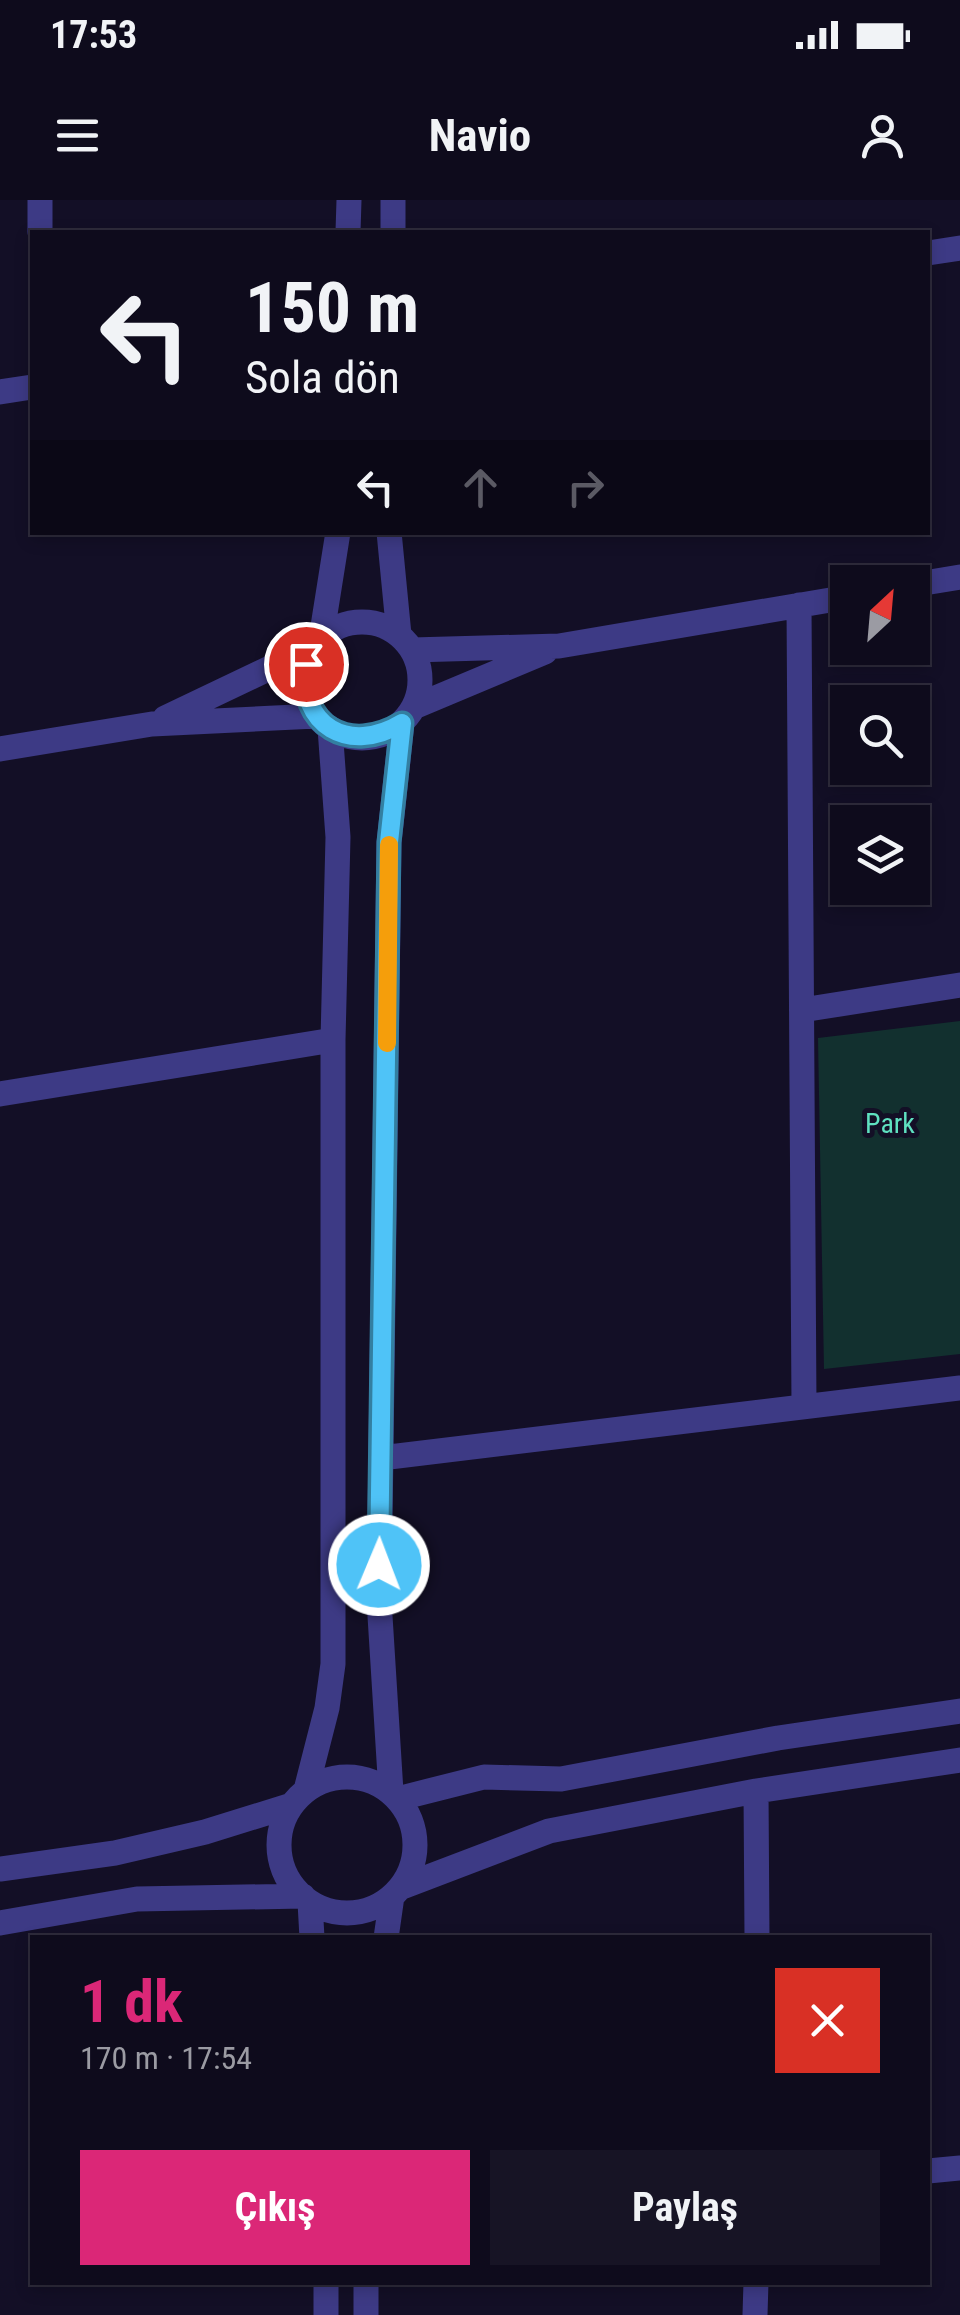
<!DOCTYPE html>
<html lang="tr">
<meta charset="utf-8">
<style>
body{margin:0;font-family:"Roboto Condensed",sans-serif;background:#171425;color:#f1f3f6;height:100vh;display:flex;flex-direction:column;font-size:38px;white-space:nowrap}
*{box-sizing:border-box;margin:0}
p{font-size:32px;color:#9b9ba3}
.icon{flex:none;width:55px;height:55px;fill:none;stroke:currentColor;stroke-width:2;stroke-linecap:round;stroke-linejoin:round}
.map{position:relative;flex:1;overflow:hidden}
.side{position:absolute;left:30px;top:1735px;width:900px;height:350px;display:flex;flex-direction:column;background:#0e0b1c;border-radius:0px;box-shadow:0 5px 15px #0003,0 0 0 2px #2e2b3b}
.side>*{flex:none}
.banner{position:absolute;left:30px;top:30px;width:900px;height:305px;border-radius:0px;box-shadow:0 5px 15px #0003,0 0 0 2px #2e2b3b;background:#0e0b1c;color:#f1f3f6;overflow:hidden}
.needle{width:65px;rotate:26deg}
.fabs{position:absolute;left:830px;top:365px;display:grid;gap:20px}
.fabs a{display:grid;place-items:center;width:100px;height:100px;border-radius:0px;background:#0e0b1c;box-shadow:0 5px 15px #0003,0 0 0 2px #2e2b3b;font-size:50px}
.pin{position:absolute;display:grid;place-items:center;width:85px;height:85px;color:#fff;margin:-42px;border:5px solid #fff;border-radius:50%;box-shadow:0 2px 10px #0007}
.me{position:absolute;width:110px;margin:-55px;rotate:1deg;stroke-linejoin:round;filter:drop-shadow(0 0 8px #0008)}
.turn{display:flex;align-items:center;gap:35px;height:210px;padding:0 50px;font-size:45px}
.turn .icon{width:130px;height:130px;stroke-width:2.5}
.turn b{display:block;font-size:70px;line-height:85px}
.lanes{display:flex;align-items:center;height:95px;padding:0 50px;background:#0003;justify-content:center;gap:50px;direction:ltr}
.lanes .off{opacity:.35}
.round{display:grid;place-items:center;flex:none;width:105px;height:105px;border-radius:0px;background:#171425}
.head{display:flex;align-items:center;justify-content:space-between;height:170px;padding:0 50px}
h1{font-size:60px;font-weight:700;line-height:75px;color:#db2777}
.primary-button{display:flex;gap:20px;margin-top:auto;padding:20px 50px}
.primary-button a{flex:1;height:115px;border-radius:0px;background:#db2777;color:#fff;font-size:40px;font-weight:700;line-height:115px;text-align:center}
.primary-button a+a{background:#171425;color:#f1f3f6}
.status{display:flex;justify-content:space-between;align-items:center;height:70px;padding:0 50px;background:#0e0b1c;direction:ltr}
.status svg{height:28px;fill:currentColor}
header{display:flex;justify-content:space-between;align-items:center;height:130px;padding:0 50px;background:#0e0b1c;font-size:45px;font-weight:700}
.map>svg:first-child{display:block}
.green{fill:#12302f}
.lines{fill:none;stroke-linecap:round;stroke-linejoin:round}
.minor{stroke:#3d3a85;stroke-width:25}
.route-casing{stroke:#337fa1;stroke-width:25}
.route{stroke:#4fc3f7;stroke-width:18}
.slow{stroke:#f59e0b;stroke-width:18}
.labels{text-anchor:middle;stroke-width:10;stroke-linejoin:round;paint-order:stroke}
.park-label{font-size:28px;fill:#5fe0c0;stroke:#130f26}
</style>
<div class="status"><b>17:53</b><svg viewBox="0 0 49 12"><path d="M0 12V9h3v3zM5 12V6h3v6zM10 12V3h3v9zM15 12V0h3v12zM26 1h20v11H26zM47 4h2v5h-2z"/></svg></div>
<header><svg class="icon" aria-label="menu" viewBox="0 0 24 24"><path d="M4 6h16M4 12h16M4 18h16"/></svg>Navio<svg class="icon" aria-label="person" viewBox="0 0 24 24"><circle cx="12" cy="8" r="4"/><path d="M4 21q1-7 8-7t8 7"/></svg></header>
<div class="map">
<svg width="960" height="2115" viewBox="0 0 960 2115">
<rect width="100%" height="100%" fill="#130f26"/>
<path class="green" d="M960,821v333l-136,15 -6,-331z"/>
<g class="lines">
<path class="minor" d="M40,0v32
M348,32l1,-32
M393,32v-32
M928,53l32,-5
M0,192l32,-5
M389,332l10,103
M912,385l48,-8
M799,405l5,801
M304 480a58 58 0 1 1 116 0a58 58 0 1 1-116 0Z
M321,439l17,-107
M412,450l147,-4 289,-49
M414,507l131,-55
M165,518l149,-71
M0,549l152,-25 164,-8
M802,810l158,-25
M0,894l333,-54
M381,1258l579,-70
M279 1645a68 68 0 1 1 136 0a68 68 0 1 1-136 0Z
M306,1590l21,-82 6,-44v-624l5,-203 -8,-109
M756,1591l1,147
M391,1592l-12,-192 10,-757 13,-120
M397,1599l87,-22 77,2 217,-41 182,-27
M0,1669l115,-16 90,-21 87,-27
M402,1687l147,-56 207,-40 204,-31
M310,1702l2,36
M0,1723l137,-24 166,-3
M386,1738l6,-42
M928,1971l32,-3
M326,2115v-33
M366,2115v-33
M755,2115l1,-33"/>
</g>
<g class="lines">
<g class="route-casing">
<path id="route" d="M306,464c-8,62 43,91 96,59l-13,119 -10,723"/>
</g>
<use href="#route" class="route"/>
<path class="slow" d="M387,843l2,-198"/>
</g>
<g class="labels">
<g class="park-label">
<text x="890" y="933">Park</text>
</g>
</g>
</svg>
<div class="fabs">
<a><svg class="needle" viewBox="-14 -14 28 28"><path d="M0-13l5 13h-10z" fill="#e53935"/><path d="M0 13l5-13h-10z" fill="#9b9ba3"/></svg></a>
<a><svg class="icon" aria-label="search" viewBox="0 0 24 24"><circle cx="10" cy="10" r="6"/><path d="M15 15l6 6"/></svg></a>
<a><svg class="icon" aria-label="layers" viewBox="0 0 24 24"><path d="M12 4l9 5-9 5-9-5zM3 14l9 5 9-5"/></svg></a>
</div>
<div class="pin" style="left:306px;top:464px;background:#d93025"><svg class="icon" aria-label="arrive" viewBox="0 0 24 24"><path d="M6 21V4h12l-3 4 3 4H6"/></svg></div>
<svg class="me" style="left:379px;top:1365px" viewBox="-20 -20 40 40"><circle r="17" fill="#4fc3f7" stroke="#fff" stroke-width="3"/><path d="M0-11L8 9 0 5-8 9z" fill="#fff"/></svg>
<div class="banner">
<div class="turn"><svg class="icon" aria-label="left" viewBox="0 0 24 24"><path d="M17 20v-9H6M10 6l-5 5 5 5"/></svg><div><b>150 m</b>Sola dön</div></div>
<div class="lanes"><svg class="icon" aria-label="left" viewBox="0 0 24 24"><path d="M17 20v-9H6M10 6l-5 5 5 5"/></svg><svg class="icon off" aria-label="ahead" viewBox="0 0 24 24"><path d="M12 20V5M6 11l6-6 6 6"/></svg><svg class="icon off" aria-label="right" viewBox="0 0 24 24"><path d="M7 20v-9h11M14 6l5 5-5 5"/></svg></div>
</div>
<section class="side">
<div class="head"><div><h1>1 dk</h1><p>170 m · 17:54</p></div><a class="round" style="background:#d93025;color:#fff"><svg class="icon" aria-label="close" viewBox="0 0 24 24"><path d="M6 6l12 12M18 6L6 18"/></svg></a></div>
<div class="primary-button"><a>Çıkış</a><a>Paylaş</a></div>
</section>
</div>
